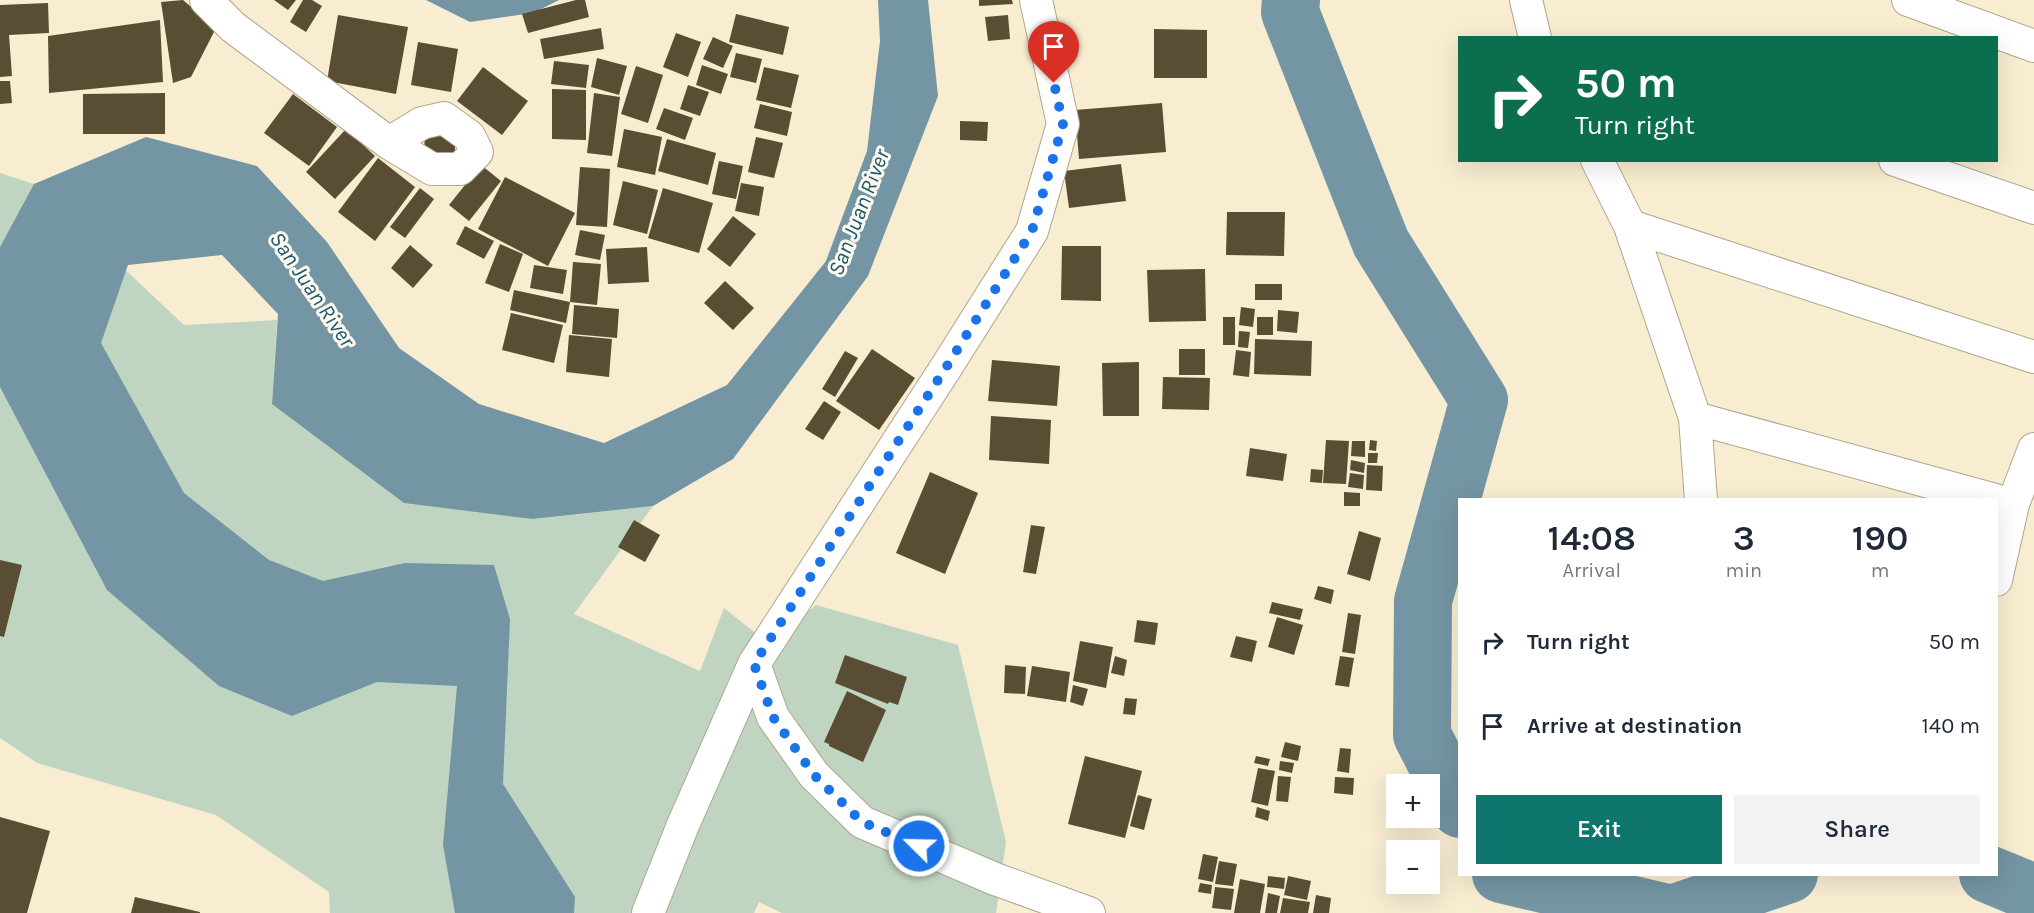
<!DOCTYPE html>
<meta charset="utf-8">
<style>
body{margin:0;font-family:Karla,sans-serif;background:#f2f2f3;color:#1f2937;height:100vh;display:flex;flex-direction:column;font-size:22px;white-space:nowrap}
*{box-sizing:border-box;margin:0}
p{font-size:20px;color:#747a83}
.icon{flex:none;width:33px;height:33px;fill:none;stroke:currentColor;stroke-width:2;stroke-linecap:round;stroke-linejoin:round}
.map{position:relative;flex:1;overflow:hidden}
.sheet{position:absolute;left:1458px;top:498px;width:540px;height:378px;display:flex;flex-direction:column;background:#fff;border-radius:0px;box-shadow:0 6px 24px #0002}
.sheet>*{flex:none}
.guide{position:absolute;left:1458px;top:36px;width:540px;height:126px;border-radius:0px;box-shadow:0 6px 24px #0002;background:#0b6e4f;color:#fff;overflow:hidden}
.buttons{position:absolute;left:1386px;top:774px;display:grid;gap:12px}
.buttons a{display:grid;place-items:center;width:54px;height:54px;border-radius:0px;background:#fff;box-shadow:0 6px 24px #0002;font-size:30px}
.pin{position:absolute;display:grid;place-items:center;width:51px;height:51px;color:#fff;margin:-62px -26px;border-radius:50% 50% 50% 0;rotate:-45deg;box-shadow:0 0 6px #0007}
.pin .icon{rotate:45deg}
.me{position:absolute;width:66px;margin:-33px;rotate:293deg;stroke-linejoin:round;filter:drop-shadow(0 0 4px #0008)}
.turn{display:flex;align-items:center;gap:21px;height:126px;padding:0 18px;font-size:27px}
.turn .icon{width:78px;height:78px;stroke-width:2.5}
.turn b{display:block;font-size:42px;line-height:51px}
.eta{display:flex;justify-content:space-evenly;align-items:center;height:102px;text-align:center}
.eta b{font-size:36px;font-weight:600;line-height:42px}
.button{display:flex;gap:12px;margin-top:auto;padding:12px 18px}
.button a{flex:1;height:69px;border-radius:0px;background:#0f766e;color:#fff;font-size:24px;font-weight:600;line-height:69px;text-align:center}
.button a+a{background:#f2f2f3;color:#1f2937}
ul{padding:0;list-style:none}
li{display:flex;align-items:center;gap:18px;height:84px;padding:0 18px}
li div{flex:1}
li b{display:block;font-size:22px}
li em{font-style:normal}
.map>svg:first-child{display:block}
.green{fill:#c0d5c1}
.water{fill:#7495a3}
.lines{fill:none;stroke-linecap:round;stroke-linejoin:round}
.river{stroke:#7495a3;stroke-width:58}
.building{fill:#594e34}
.minor-casing{stroke:#b0a58c;stroke-width:34}
.minor{stroke:#fff;stroke-width:32}
.route{stroke:#1a73e8;stroke-width:10;stroke-dasharray:0 18}
.labels{text-anchor:middle;stroke-width:6;stroke-linejoin:round;paint-order:stroke}
.water-label{font-size:22px;font-style:italic;fill:#1b5971;stroke:#fffaf0}
</style>
<div class="map">
<svg width="2034" height="913" viewBox="0 0 2034 913">
<rect width="100%" height="100%" fill="#f8edd1"/>
<path class="green" d="M0,173l34,11 150,141 93,-5 -5,84 263,115 118,-13 -79,108 126,57 24,-63 44,35 48,-38 142,40 48,197 -10,71h-214l-23,-11 -5,11h-424l-1,-21 -113,-77 -179,-52 -37,-25z"/>
<path class="water" d="M426,0h133l-26,13 -63,9z
M878,0h50l10,96 -70,180 -135,183 -80,47 -120,13 -129,-16 -132,-99 6,-90 -56,-59 -94,10 -27,78 83,150 85,67 54,21 82,-18 89,2 16,54 -7,165 72,113 -1,16h-119l-12,-68 14,-159 -80,-4 -85,34 -73,-30 -112,-96 -107,-203v-140l34,-63 112,-47 111,29 70,76 72,106 80,56 125,39 123,-58 99,-124 41,-110 13,-110z"/>
<g class="lines">
<path class="river" d="M1291,0l-1,12 91,231 98,157 -56,201 -1,134 38,74
M1501,874l166,39
M1988,874l46,19
M1675,913l114,-39"/>
</g>
<path class="building" d="M183,0l33,28 -25,49 -18,6 -12,-81z
M274,0h22l-8,10z
M303,0h9l10,6 -16,26 -16,-10z
M576,0h9l4,17 -61,16 -6,-19z
M979,0h33l1,4 -34,2z
M48,3l1,30 -40,2 3,41 -12,1v-72z
M736,14l53,13 -6,28 -54,-13z
M338,15l70,12 -12,67 -69,-13z
M1008,15l2,24 -22,2 -3,-24z
M160,20l3,62 -114,11 -1,-57z
M601,28l3,21 -60,10 -4,-20z
M1154,29l53,1v48h-53z
M676,33l25,9 -13,35 -25,-10z
M713,37l20,9 -10,22 -20,-9z
M418,42l40,7 -7,43 -40,-7z
M736,53l26,6 -6,24 -26,-6z
M597,58l30,8 -8,29 -28,-8z
M554,61l35,4 -3,23 -35,-4z
M702,65l26,9 -7,20 -25,-9z
M636,66l27,9 -15,48 -27,-9z
M483,67l45,34 -26,34 -45,-34z
M764,67l35,8 -8,33 -35,-8z
M0,81h10l2,22 -12,1z
M688,85l21,7 -9,24 -20,-7z
M552,89l34,1v50l-34,-1z
M165,93v41h-82v-40z
M594,93l26,4 -8,59 -25,-3z
M293,94l44,33 -28,39 -45,-33z
M1162,103l4,49 -87,7 -4,-49z
M760,104l32,8 -5,24 -33,-8z
M664,108l29,10 -8,22 -29,-11z
M960,121l28,1 -1,19 -27,-1z
M425,128h30v30h-31z
M346,129l29,27 -40,43 -29,-27z
M624,129l38,8 -7,38 -38,-8z
M756,137l27,6 -9,35 -26,-6z
M667,139l49,14 -8,32 -50,-14z
M378,158l37,29 -40,54 -37,-29z
M719,161l24,5 -7,33 -24,-5z
M1121,164l5,37 -57,7 -5,-37z
M481,165l20,16 -32,40 -20,-16z
M580,167l30,2 -3,58 -31,-2z
M505,177l70,36 -27,53 -70,-37z
M623,181l35,9 -11,44 -34,-9z
M741,183l23,4 -5,29 -24,-5z
M420,188l14,11 -29,39 -15,-11z
M663,188l50,15 -14,50 -51,-15z
M1227,212h58l-1,44 -58,-1z
M733,216l23,18 -26,33 -23,-18z
M465,226l29,15 -10,18 -28,-15z
M580,230l25,5 -5,25 -25,-5z
M500,244l23,10 -14,38 -24,-9z
M410,245l23,20 -20,23 -22,-20z
M1062,246h39v55l-40,-1z
M647,247l2,35 -41,2 -2,-35z
M573,262l28,2 -4,41 -27,-3z
M534,265l33,5 -4,24 -33,-6z
M1205,269l1,52 -57,1 -2,-52z
M725,281l29,27 -21,22 -29,-27z
M1255,284h27v16h-27z
M514,290l56,12 -4,21 -56,-13z
M574,305l45,4 -2,29 -45,-4z
M1241,307l14,2 -2,18 -14,-2z
M1278,310l21,2 -2,21 -20,-2z
M511,313l52,12 -9,38 -52,-13z
M1223,317h12v28h-12z
M1257,317h16v18h-16z
M1239,331l11,1 -2,16 -10,-1z
M569,335l43,4 -3,38 -43,-5z
M1255,339l57,2 -1,35 -57,-2z
M872,349l43,29 -36,52 -43,-29z
M1179,349h26v26h-26z
M1236,350l15,2 -2,25 -16,-2z
M845,351l13,7 -23,39 -13,-8z
M992,360l68,6 -3,40 -69,-5z
M1139,362v54h-36l-1,-53z
M1163,377l47,1 -1,32 -47,-1z
M824,401l17,11 -18,28 -18,-11z
M991,416l60,4 -2,44 -60,-4z
M1326,440l23,1 -3,43 -23,-1z
M1370,440l7,1 -1,10 -7,-1z
M1352,441h13v16l-14,-1z
M1250,448l37,6 -4,27 -37,-5z
M1368,453h10l-1,10h-9z
M1351,460l14,3 -1,10 -14,-3z
M1367,465l16,1 -1,25 -16,-1z
M1311,469l12,1 -1,13 -12,-1z
M930,472l48,21 -33,81 -49,-21z
M1350,473l14,2 -1,14 -15,-2z
M1344,492l16,1v13h-16z
M634,520l26,15 -15,27 -27,-15z
M1031,525l14,2 -9,47 -13,-2z
M1359,531l22,7 -11,43 -23,-7z
M0,560l22,5 -18,72 -4,-1z
M1318,586l16,4 -3,14 -17,-5z
M1272,602l31,7 -3,11 -31,-7z
M1348,613l13,2 -6,39 -13,-2z
M1277,617l26,8 -9,30 -26,-8z
M1137,620l21,3 -3,22 -21,-3z
M1236,636l21,5 -5,21 -22,-5z
M1080,641l33,6 -7,41 -33,-7z
M845,655l62,22 -9,28 -9,-3 -1,2 -53,-21z
M1115,656l12,4 -3,16 -13,-3z
M1340,656l14,2 -5,29 -14,-2z
M1005,665l21,2 -1,27 -21,-1z
M1032,666l38,6 -4,30 -39,-6z
M1073,685l15,4 -5,17 -13,-4z
M847,691l39,19 -23,52 -34,-16v-2l-5,-2z
M1125,698l12,1 -2,16 -12,-1z
M1285,742l16,4 -3,15 -17,-4z
M1340,748l11,1 -2,24 -12,-2z
M1085,756l57,15 -17,67 -57,-14z
M1256,756l14,3 -2,7 -14,-3z
M1280,761l14,2 -2,10 -13,-3z
M1258,768l17,3 -7,35 -17,-4z
M1278,776l13,1 -3,25 -12,-1z
M1335,777l19,1 -1,17 -19,-2z
M1138,795l14,4 -8,31 -14,-4z
M1257,807l13,4 -2,10 -13,-4z
M0,817l50,14 -23,82h-27z
M1203,854l15,3 -5,25 -15,-3z
M1219,861l18,3 -4,22 -18,-2z
M1268,876l17,2 -1,11 -17,-2z
M1288,876l23,5 -4,19 -23,-5z
M1240,879l25,5 -5,29h-26z
M1200,883l12,2 -1,9 -13,-2z
M1215,887l19,2 -3,21 -19,-2z
M1268,893l12,3 -3,17h-12z
M1316,895l15,3 -2,15h-16z
M135,897l65,15v1h-69z
M1283,898l27,4 -2,11h-28z"/>
<g class="lines">
<g class="minor-casing">
<path id="minor" d="M206,0l27,27 156,116 43,26h28l17,-17 -8,-16 -25,-18 -22,5 -33,20
M1036,0l27,124 -31,107 -85,135 -193,298 19,53 41,58 48,47 133,57 94,34
M1526,0l9,38
M1908,0l126,46
M1597,160l33,66 65,192 6,82
M1895,160l139,48
M1630,226l404,131
M1695,418l300,82
M1996,580l17,-76 21,-55
M648,913l35,-88 71,-161"/>
</g>
<use href="#minor" class="minor"/>
</g>
<g class="lines">
<path class="route" d="M919,846l-57,-24 -48,-47 -41,-58 -19,-53 193,-298 85,-135 31,-107 -9,-41"/>
</g>
<g class="labels">
<g class="water-label">
<text transform="translate(858 212) rotate(-69)" y="8">San Juan River</text>
<text transform="translate(313 289) rotate(56)" y="8">San Juan River</text>
</g>
</g>
</svg>
<div class="buttons">
<a>+</a>
<a>−</a>
</div>
<div class="pin" style="left:1054px;top:83px;background:#d93025"><svg class="icon" aria-label="arrive" viewBox="0 0 24 24"><path d="M6 21V4h12l-3 4 3 4H6"/></svg></div>
<svg class="me" style="left:919px;top:846px" viewBox="-20 -20 40 40"><circle r="17" fill="#1a73e8" stroke="#fff" stroke-width="3"/><path d="M0-11L8 9 0 5-8 9z" fill="#fff"/></svg>
<div class="guide">
<div class="turn"><svg class="icon" aria-label="right" viewBox="0 0 24 24"><path d="M7 20v-9h11M14 6l5 5-5 5"/></svg><div><b>50 m</b>Turn right</div></div>
</div>
<section class="sheet">
<div class="eta">
<div><b>14:08</b><p>Arrival</p></div>
<div><b>3</b><p>min</p></div>
<div><b>190</b><p>m</p></div>
</div>
<ul>
<li><svg class="icon" aria-label="right" viewBox="0 0 24 24"><path d="M7 20v-9h11M14 6l5 5-5 5"/></svg><div><b>Turn right</b></div><em>50 m</em></li>
<li><svg class="icon" aria-label="arrive" viewBox="0 0 24 24"><path d="M6 21V4h12l-3 4 3 4H6"/></svg><div><b>Arrive at destination</b></div><em>140 m</em></li>
</ul>
<div class="button"><a>Exit</a><a>Share</a></div>
</section>
</div>
